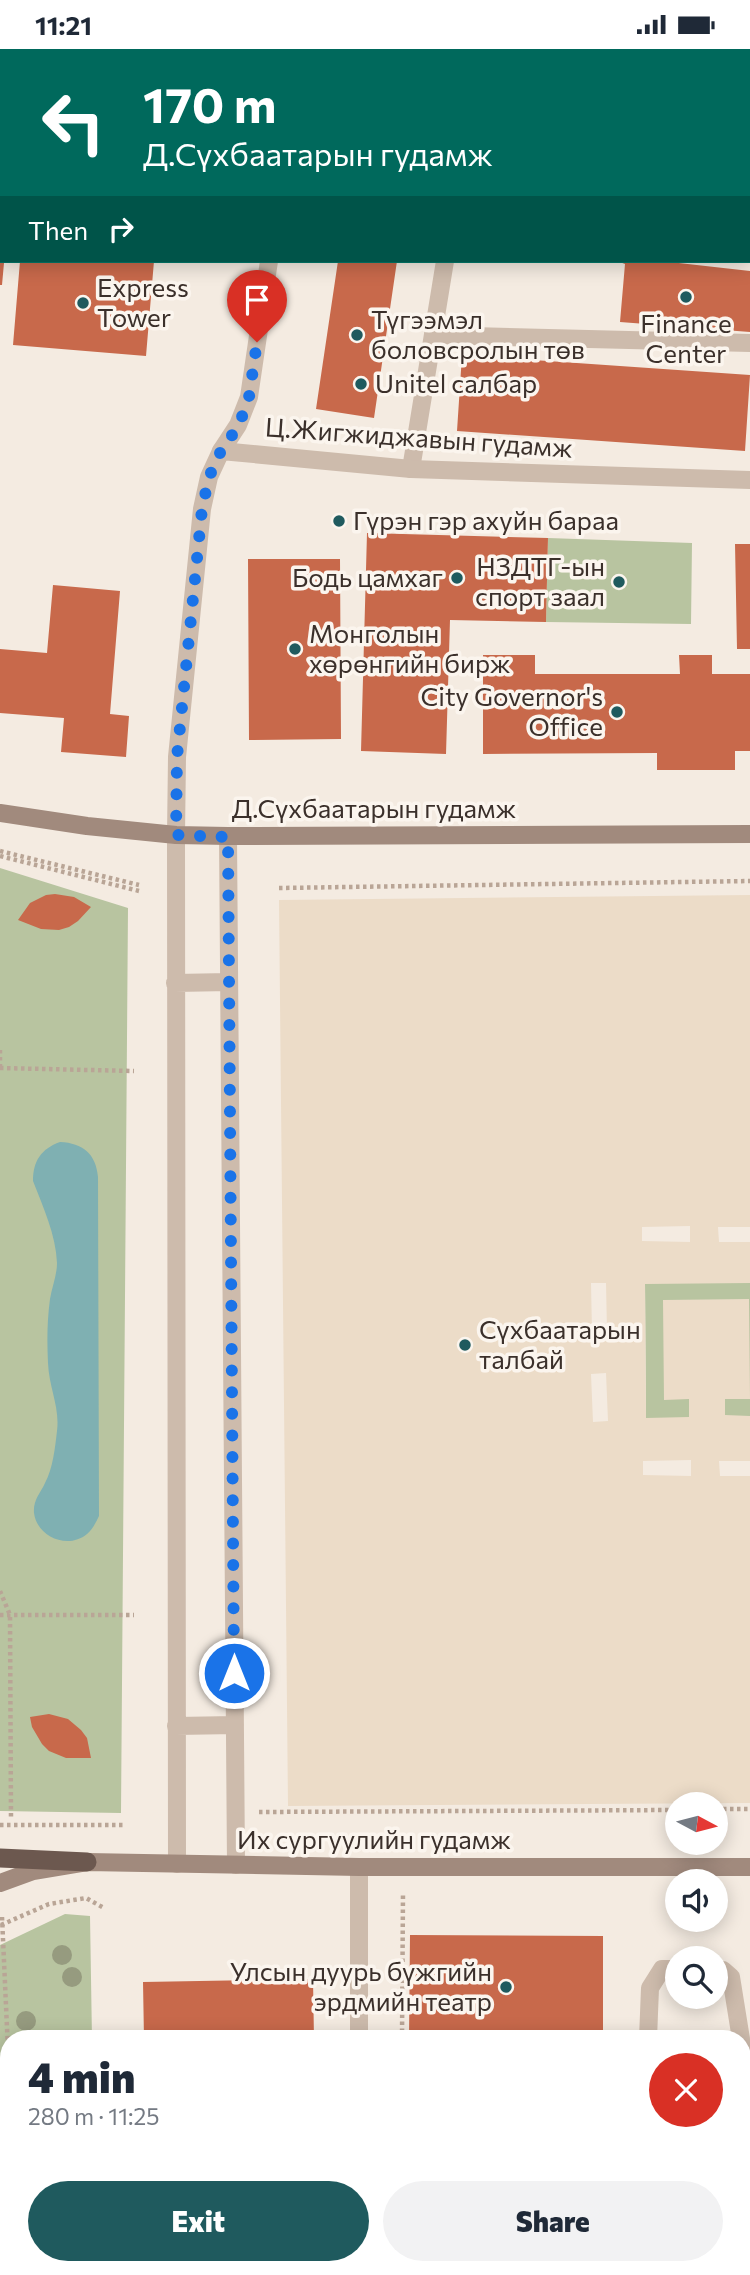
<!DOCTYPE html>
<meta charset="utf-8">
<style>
body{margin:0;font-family:Commissioner,sans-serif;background:#f2f2f3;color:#1f2937;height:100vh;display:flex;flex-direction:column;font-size:26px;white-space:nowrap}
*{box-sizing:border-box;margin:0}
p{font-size:23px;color:#747a83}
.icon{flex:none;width:38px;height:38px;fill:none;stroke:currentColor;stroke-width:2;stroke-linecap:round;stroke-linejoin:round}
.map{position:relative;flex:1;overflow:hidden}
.side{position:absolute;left:0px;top:1981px;width:751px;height:245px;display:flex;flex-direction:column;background:#fff;border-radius:28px 28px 0 0;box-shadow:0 4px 18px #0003}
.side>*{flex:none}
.guide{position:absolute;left:0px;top:0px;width:751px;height:214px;box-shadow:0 4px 18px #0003;background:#00695c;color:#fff;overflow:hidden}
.needle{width:46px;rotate:97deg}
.controls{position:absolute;left:665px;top:1743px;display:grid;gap:14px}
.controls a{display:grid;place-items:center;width:63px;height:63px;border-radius:50%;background:#fff;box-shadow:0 4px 18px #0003;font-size:35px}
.pin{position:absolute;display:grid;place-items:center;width:60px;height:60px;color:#fff;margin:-72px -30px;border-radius:50% 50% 50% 0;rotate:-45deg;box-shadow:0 0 7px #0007}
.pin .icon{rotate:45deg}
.me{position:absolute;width:77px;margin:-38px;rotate:0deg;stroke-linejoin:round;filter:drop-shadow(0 0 5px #0008)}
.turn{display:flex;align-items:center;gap:24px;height:147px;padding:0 28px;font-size:32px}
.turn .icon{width:91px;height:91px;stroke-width:2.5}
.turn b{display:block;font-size:49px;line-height:60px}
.then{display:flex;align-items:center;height:66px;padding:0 28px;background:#0003;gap:14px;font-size:26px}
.round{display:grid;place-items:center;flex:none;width:74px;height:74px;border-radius:37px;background:#f2f2f3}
.headline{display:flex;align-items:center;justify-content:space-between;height:119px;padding:0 28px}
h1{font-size:42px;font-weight:800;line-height:52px}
.button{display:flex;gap:14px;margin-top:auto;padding:14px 28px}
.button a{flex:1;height:80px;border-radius:42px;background:#1f5a5e;color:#fff;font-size:28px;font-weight:800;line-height:80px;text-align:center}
.button a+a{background:#f2f2f3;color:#1f2937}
.status{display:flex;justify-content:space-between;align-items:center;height:49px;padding:0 35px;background:#fff;direction:ltr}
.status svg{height:19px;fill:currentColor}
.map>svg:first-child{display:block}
.green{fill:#b8c4a0}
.plaza{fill:#ecdcc8;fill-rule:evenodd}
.water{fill:#7fb0b2}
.building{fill:#c8694b}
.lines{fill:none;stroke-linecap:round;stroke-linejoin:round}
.path{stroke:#b9a596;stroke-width:4.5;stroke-dasharray:3.5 3.5;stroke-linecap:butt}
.service{stroke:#cdbbac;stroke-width:18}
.pedestrian{stroke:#cdbbac;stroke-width:18}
.minor{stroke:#cdbbac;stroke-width:18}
.secondary{stroke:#a18a7d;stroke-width:18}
.trunk{stroke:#6c584f;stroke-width:19}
.tree{fill:#969b7f}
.route{stroke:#1a73e8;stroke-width:12;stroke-dasharray:0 21.6}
.poi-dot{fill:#1f5a5e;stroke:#fbf5ee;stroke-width:2.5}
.labels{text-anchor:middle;stroke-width:7;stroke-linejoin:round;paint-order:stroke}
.poi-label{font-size:26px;fill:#3b302b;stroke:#fbf5ee;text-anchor:start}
.street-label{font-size:26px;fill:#3b302b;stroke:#fbf5ee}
</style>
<div class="status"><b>11:21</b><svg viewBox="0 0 49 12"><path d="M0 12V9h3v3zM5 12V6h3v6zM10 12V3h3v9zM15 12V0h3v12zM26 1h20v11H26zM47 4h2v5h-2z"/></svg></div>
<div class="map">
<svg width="750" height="2226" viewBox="0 0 750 2226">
<rect width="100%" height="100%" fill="#f4ebe1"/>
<path class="green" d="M548,489l144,5 -1,81 -145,-2z
M0,819l128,40 -7,905 -121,-2z
M645,1234h105v133h-25v-17h24v-99h-85v99h25v19h-43z
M65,1865l25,2 2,123h-83v227h86v9h-95v-330z"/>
<path class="plaza" d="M750,846v332h-32l1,15h31v41l-105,1 1,134 43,-1v-18l-25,1 -1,-100 86,-1 1,100h-25v16l25,1v45h-31l1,15h30v327l-462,3 -9,-906zM690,1177v16l-48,-1v-14zM606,1234l1,48 -15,1 -1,-49zM606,1324l2,48 -15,1 -2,-48zM691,1411v16l-48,-1v-14z"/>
<path class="water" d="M60,1093c23,1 36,12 38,35l1,339c-3,6 -6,13 -12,18 -19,16 -50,3 -53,-21 -1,-13 6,-19 11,-30 8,-15 10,-35 12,-52 3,-24 -8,-43 -9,-68 -1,-21 -1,-42 2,-64 2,-12 7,-24 7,-36 -1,-28 -14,-56 -24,-82 0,-20 8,-32 27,-39z"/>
<path class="building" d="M20,212h134l-8,95 -133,-11z
M338,212h59l-23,157 -58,-9z
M617,212h44l89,10v61l-130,-10 5,-58z
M0,214h4l-2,22h-2z
M462,306l288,20 -5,76 -288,-20z
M367,484l181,5 -2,84 -96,-2 -4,134 -85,-3z
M735,495h15v105h-13z
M248,510h92l1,180 -92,1z
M53,536l67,6 -10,123 19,2 -3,41 -65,-5 3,-34 -64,-5v-64l47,4z
M483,606h52v19h145l-1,-19h33v19h38v77h-15v19h-78v-17l-174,1z
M55,845l19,3 17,10 -13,14 -9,6 -10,3 -18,-1 -23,-9 12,-17 16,-8z
M49,1665l19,5 13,11 6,8 4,20h-25l-17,-7 -7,-7 -10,-17 -2,-10z
M410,1886l193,1v103h-194z
M313,1930l1,60h-170l-1,-57z
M742,2120h8v66h-8z
M125,2217h192v9h-191z
M409,2217h194v9h-194z"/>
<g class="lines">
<path class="path" d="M0,802l139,34
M0,807l139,35
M279,839l471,-7
M0,1001v21
M0,1019l134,3
M0,1542l10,24 1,205
M0,1566h134
M716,1760h34
M259,1763l418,-2
M0,1776h123
M2,1868l7,155
M1,1876l48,-21 37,-6 18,10
M402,1990l1,-147
M0,2178l9,-3
M18,2217v9
M109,2217l1,9
M400,2226v-9"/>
<path class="service" d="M480,2v-2
M749,164l1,1
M0,198h2
M433,286l317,8
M411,420l34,-208
M176,786l1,1029
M228,787l8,1029
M175,934l54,-1
M176,1677l59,-1
M716,1921h7l8,7 10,62
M648,1990l2,-51 12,-19h15
M742,1994l8,49
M643,2226v-9
M737,2226l13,-15"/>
<path class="pedestrian" d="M298,2v-2
M221,402l17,-26 11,-28 20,-136"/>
<path class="minor" d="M176,786l1,-78 25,-248 7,-32 12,-26 190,18 339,11
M359,1990v-172
M360,2217v9"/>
<path class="secondary" d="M0,764l87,13 89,9 52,1 522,-2
M0,1834l33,-12 54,-9 272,5h391"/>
<path class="trunk" d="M0,1809l87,4"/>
</g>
<g class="tree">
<circle cx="62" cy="1906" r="10"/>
<circle cx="72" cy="1928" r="10"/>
<circle cx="26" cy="1972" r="10"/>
</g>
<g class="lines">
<path class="route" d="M234,1624l-6,-836 -52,-2 1,-78 25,-248 7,-32 12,-26 18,-26 10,-28 8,-55"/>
</g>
<g class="poi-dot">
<circle cx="686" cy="248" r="7"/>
<circle cx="83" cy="254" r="7"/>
<circle cx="357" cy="286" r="7"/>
<circle cx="361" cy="335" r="7"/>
<circle cx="339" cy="472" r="7"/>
<circle cx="457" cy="529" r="7"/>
<circle cx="619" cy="533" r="7"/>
<circle cx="295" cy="600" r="7"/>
<circle cx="617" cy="663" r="7"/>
<circle cx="465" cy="1296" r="7"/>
<circle cx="506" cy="1938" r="7"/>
</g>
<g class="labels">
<g class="poi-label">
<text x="97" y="248">Express<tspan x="97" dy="30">Tower</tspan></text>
<text x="371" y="280">Түгээмэл<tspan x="371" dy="30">боловсролын төв</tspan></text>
<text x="686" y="284" text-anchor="middle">Finance<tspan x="686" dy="30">Center</tspan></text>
<text x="375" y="344">Unitel салбар</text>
<text x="353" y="481">Гүрэн гэр ахуйн бараа</text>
<text x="605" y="527" text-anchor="end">НЗДТГ-ын<tspan x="605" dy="30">спорт заал</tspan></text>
<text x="443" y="538" text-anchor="end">Бодь цамхаг</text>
<text x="309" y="594">Монголын<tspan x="309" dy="30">хөрөнгийн бирж</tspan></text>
<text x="603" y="657" text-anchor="end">City Governor's<tspan x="603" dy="30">Office</tspan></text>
<text x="479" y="1290">Сүхбаатарын<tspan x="479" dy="30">талбай</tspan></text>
<text x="492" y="1932" text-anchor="end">Улсын дуурь бүжгийн<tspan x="492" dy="30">эрдмийн театр</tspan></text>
</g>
<g class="street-label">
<text transform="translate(419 389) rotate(4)" y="9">Ц.Жигжиджавын гудамж</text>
<text x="374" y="769">Д.Сүхбаатарын гудамж</text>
<text x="374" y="1800">Их сургуулийн гудамж</text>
</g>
</g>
</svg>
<div class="controls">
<a><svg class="needle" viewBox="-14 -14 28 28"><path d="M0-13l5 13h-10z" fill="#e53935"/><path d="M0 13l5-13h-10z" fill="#747a83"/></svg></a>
<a><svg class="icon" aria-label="sound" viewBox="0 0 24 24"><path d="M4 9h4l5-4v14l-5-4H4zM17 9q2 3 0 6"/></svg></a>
<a><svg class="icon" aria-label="search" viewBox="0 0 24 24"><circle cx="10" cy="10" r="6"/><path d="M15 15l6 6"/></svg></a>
</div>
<div class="pin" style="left:257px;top:293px;background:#d93025"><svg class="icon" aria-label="arrive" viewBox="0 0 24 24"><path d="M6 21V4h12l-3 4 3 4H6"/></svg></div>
<svg class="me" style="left:234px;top:1624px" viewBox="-20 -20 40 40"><circle r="17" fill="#1a73e8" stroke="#fff" stroke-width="3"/><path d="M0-11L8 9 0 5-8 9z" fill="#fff"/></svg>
<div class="guide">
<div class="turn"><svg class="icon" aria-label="left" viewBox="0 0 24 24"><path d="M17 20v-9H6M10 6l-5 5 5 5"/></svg><div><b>170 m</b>Д.Сүхбаатарын гудамж</div></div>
<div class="then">Then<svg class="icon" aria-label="right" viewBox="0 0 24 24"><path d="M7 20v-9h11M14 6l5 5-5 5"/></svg></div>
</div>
<section class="side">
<div class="headline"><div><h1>4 min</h1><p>280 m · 11:25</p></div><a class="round" style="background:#d93025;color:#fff"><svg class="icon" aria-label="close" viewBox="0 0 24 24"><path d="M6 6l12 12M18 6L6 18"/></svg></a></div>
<div class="button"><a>Exit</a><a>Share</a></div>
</section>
</div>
